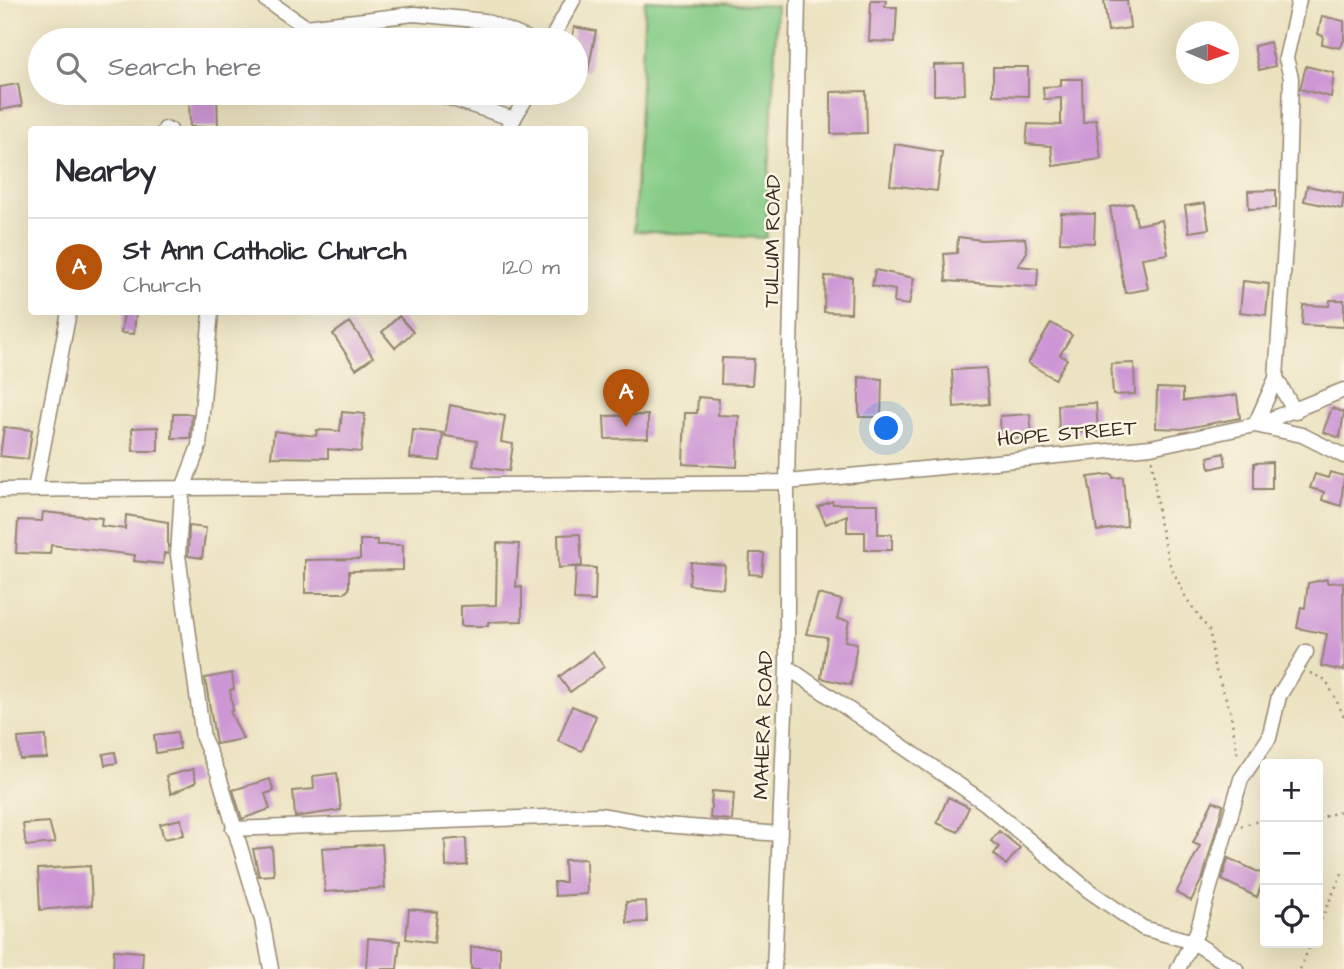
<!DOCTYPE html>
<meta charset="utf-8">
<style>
:root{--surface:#fff;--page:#f2f2f3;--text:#2b2b33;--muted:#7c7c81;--line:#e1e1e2;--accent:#b45309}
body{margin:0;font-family:"Architects Daughter",sans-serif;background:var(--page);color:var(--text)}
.controls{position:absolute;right:21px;bottom:21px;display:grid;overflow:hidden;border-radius:7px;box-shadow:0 7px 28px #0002}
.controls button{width:63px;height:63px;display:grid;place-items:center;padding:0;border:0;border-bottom:2px solid var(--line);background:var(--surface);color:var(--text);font:35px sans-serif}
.compass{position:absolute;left:1176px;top:21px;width:63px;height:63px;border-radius:50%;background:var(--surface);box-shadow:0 7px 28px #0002;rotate:92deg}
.you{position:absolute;left:887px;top:429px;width:24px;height:24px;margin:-18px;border:5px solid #fff;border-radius:50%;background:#1a73e8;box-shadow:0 0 0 10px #1a73e833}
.badge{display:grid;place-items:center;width:46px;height:46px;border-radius:50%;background:var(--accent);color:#fff;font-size:23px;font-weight:700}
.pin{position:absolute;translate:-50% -58px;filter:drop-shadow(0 2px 4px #0008)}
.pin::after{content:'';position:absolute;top:37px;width:24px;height:21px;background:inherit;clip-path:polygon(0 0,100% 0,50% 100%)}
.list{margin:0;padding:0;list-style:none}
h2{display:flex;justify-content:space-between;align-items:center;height:91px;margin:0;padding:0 28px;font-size:30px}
h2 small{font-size:23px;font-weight:400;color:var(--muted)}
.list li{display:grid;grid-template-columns:46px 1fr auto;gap:21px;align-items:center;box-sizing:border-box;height:98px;padding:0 28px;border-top:2px solid var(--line)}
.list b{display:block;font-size:26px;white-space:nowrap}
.list p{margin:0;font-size:23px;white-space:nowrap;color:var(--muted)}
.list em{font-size:23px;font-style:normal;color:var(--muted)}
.icon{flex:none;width:38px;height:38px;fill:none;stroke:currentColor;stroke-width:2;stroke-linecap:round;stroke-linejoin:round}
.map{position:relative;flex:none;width:1344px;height:969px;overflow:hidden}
.search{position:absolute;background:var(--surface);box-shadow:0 7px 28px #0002;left:28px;top:28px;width:560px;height:77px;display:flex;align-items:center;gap:18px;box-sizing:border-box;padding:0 24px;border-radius:38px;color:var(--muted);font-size:26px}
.panel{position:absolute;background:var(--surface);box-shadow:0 7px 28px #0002;left:28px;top:126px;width:560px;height:189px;border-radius:7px}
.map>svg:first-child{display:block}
.green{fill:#86cc87;stroke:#607b52;stroke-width:2}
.building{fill:#cd97d5}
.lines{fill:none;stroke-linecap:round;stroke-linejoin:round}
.street-casing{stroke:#93866f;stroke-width:17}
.path{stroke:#93866f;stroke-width:2.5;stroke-dasharray:2 5;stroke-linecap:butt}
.street{stroke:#fff;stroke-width:14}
.labels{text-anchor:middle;stroke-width:5;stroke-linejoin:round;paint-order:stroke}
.street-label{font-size:21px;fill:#3b2a1e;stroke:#fcf5e5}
</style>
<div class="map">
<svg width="1344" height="969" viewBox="0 0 1344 969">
<rect width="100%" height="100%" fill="#fcf5e5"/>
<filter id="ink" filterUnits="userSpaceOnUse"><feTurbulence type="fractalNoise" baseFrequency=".0143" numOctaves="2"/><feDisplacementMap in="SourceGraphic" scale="14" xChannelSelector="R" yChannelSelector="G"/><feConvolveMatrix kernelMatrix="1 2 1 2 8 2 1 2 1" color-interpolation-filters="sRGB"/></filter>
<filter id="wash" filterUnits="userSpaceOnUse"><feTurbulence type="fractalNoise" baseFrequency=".00686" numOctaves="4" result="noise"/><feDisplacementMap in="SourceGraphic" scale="28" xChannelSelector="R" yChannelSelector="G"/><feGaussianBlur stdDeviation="1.57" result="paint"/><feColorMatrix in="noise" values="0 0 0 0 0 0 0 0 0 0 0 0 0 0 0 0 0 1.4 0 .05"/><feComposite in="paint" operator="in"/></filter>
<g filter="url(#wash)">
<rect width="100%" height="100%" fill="#ebe2c0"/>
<!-- green -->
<path class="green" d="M 645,0 L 777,6 L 766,238 L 634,231 Z"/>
<g id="blocks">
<!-- building -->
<path class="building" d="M 871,0 L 886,0 L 885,7 L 897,7 L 895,42 L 869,41 Z
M 1104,0 L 1127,0 L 1130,28 L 1108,31 Z
M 1322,16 L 1344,21 L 1344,40 L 1340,48 L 1322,44 L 1323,36 L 1318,34 Z
M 574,27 L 596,31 L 588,71 L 576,69 L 576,40 L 572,40 Z
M 1270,42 L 1275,66 L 1259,70 L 1254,46 Z
M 964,64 L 965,94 L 934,95 L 934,65 Z
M 1306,66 L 1334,73 L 1331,97 L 1300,89 Z
M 993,67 L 1028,67 L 1028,96 L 993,95 Z
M 1061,79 L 1082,79 L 1083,123 L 1096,119 L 1101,159 L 1053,166 L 1051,146 L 1026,144 L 1028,124 L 1061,125 L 1061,98 L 1044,99 L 1043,87 L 1061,86 Z
M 18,84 L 22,106 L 0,110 L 0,87 Z
M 866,91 L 867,133 L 831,134 L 831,92 Z
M 217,94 L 218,127 L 190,127 L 189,95 Z
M 895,144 L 942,152 L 937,191 L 890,185 Z
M 1307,186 L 1344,193 L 1342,209 L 1304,201 Z
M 1276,190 L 1276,208 L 1249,209 L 1248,191 Z
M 1133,203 L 1137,225 L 1162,220 L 1168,254 L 1142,258 L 1148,289 L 1125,293 L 1110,207 Z
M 1205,203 L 1209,229 L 1189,232 L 1185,206 Z
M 1061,213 L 1095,214 L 1094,243 L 1060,242 Z
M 958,237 L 982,240 L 1025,238 L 1027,252 L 1018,266 L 1038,268 L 1037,287 L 946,281 L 944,254 L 957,253 Z
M 875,270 L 914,278 L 909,305 L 894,303 L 895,290 L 872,286 Z
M 825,276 L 852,277 L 851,313 L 824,312 Z
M 1243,281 L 1269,284 L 1266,315 L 1240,312 Z
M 1330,300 L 1344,300 L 1344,327 L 1302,325 L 1303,305 L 1329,306 Z
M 124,312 L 136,312 L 134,334 L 121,333 Z
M 399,316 L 413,332 L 395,348 L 382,332 Z
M 350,322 L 373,357 L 356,369 L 333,334 Z
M 1051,323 L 1072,335 L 1060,355 L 1067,359 L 1055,379 L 1028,363 Z
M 722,358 L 754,359 L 752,385 L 721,384 Z
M 1134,363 L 1135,394 L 1113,395 L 1111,364 Z
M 986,368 L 989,404 L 954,407 L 952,370 Z
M 859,377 L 882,379 L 881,417 L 859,417 Z
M 1157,388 L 1183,389 L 1183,401 L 1237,395 L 1240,418 L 1182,429 L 1156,428 Z
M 698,397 L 719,399 L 718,415 L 739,416 L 737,467 L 683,464 L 685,413 L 697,413 Z
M 1096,403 L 1098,431 L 1059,433 L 1058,405 Z
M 450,405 L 505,416 L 501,442 L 513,444 L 509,471 L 473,466 L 477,441 L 445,436 Z
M 1332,408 L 1344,412 L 1340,438 L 1323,432 Z
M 342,412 L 365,414 L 361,452 L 328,449 L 328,458 L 271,457 L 274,431 L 316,436 L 317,430 L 340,431 Z
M 173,414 L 192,414 L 190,438 L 172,438 Z
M 1030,414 L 1032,437 L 1001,440 L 1000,416 Z
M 648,415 L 648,438 L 605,439 L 604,416 Z
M 4,427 L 32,430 L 28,459 L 0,456 Z
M 158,427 L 158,451 L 133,451 L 132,428 Z
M 413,430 L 443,433 L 440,461 L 410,458 Z
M 1224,453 L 1226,465 L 1210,469 L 1208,457 Z
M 1272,462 L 1272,489 L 1254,489 L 1254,463 Z
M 1330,472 L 1344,476 L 1341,506 L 1322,500 L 1324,492 L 1310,488 L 1315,474 L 1328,478 Z
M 1112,474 L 1113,478 L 1123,477 L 1127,526 L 1097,531 L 1088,477 Z
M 832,501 L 833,504 L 878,504 L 878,534 L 892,534 L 892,550 L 865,550 L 865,532 L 847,532 L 847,515 L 826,524 L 818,507 Z
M 43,512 L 102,518 L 101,526 L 125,529 L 126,515 L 168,522 L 168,554 L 164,553 L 163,564 L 134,561 L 135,555 L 51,545 L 50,554 L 16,553 L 18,520 L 42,521 Z
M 189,526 L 206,528 L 202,558 L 188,556 Z
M 580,534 L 582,566 L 559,568 L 558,535 Z
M 360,540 L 377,540 L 377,545 L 403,545 L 403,570 L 349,571 L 349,589 L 345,593 L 305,593 L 305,560 L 360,559 Z
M 497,543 L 519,544 L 516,587 L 522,587 L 522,621 L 488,622 L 488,626 L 461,626 L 461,606 L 496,605 Z
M 750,553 L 764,553 L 762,575 L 749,574 Z
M 691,562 L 725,565 L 723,588 L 689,585 Z
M 576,567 L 596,568 L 595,601 L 574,600 Z
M 1327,579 L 1327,583 L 1343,582 L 1344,671 L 1321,666 L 1327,634 L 1297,628 L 1301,607 L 1305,608 L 1308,583 Z
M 818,594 L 842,600 L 837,619 L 849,621 L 845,641 L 857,643 L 851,685 L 821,678 L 827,637 L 806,634 Z
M 593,651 L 604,667 L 570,692 L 559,677 Z
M 232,673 L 234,689 L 230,690 L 233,710 L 230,711 L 243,739 L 216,744 L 205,678 Z
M 572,706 L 596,716 L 582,751 L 558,741 Z
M 177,732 L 180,749 L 156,753 L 154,735 Z
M 46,736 L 47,758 L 20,759 L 18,738 Z
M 115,752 L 117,763 L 105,765 L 103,754 Z
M 193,769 L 196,782 L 171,794 L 166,776 Z
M 337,773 L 341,810 L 295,817 L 293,791 L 314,789 L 313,776 Z
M 270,779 L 274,791 L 265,794 L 270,809 L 242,819 L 233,790 Z
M 712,791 L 734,793 L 732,820 L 710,818 Z
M 948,797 L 969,807 L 958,832 L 937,823 Z
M 1213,801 L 1223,805 L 1203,877 L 1191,901 L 1176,893 L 1200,846 L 1193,843 Z
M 181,819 L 184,835 L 164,839 L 160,824 Z
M 49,822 L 55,843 L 26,846 L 23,824 Z
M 999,831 L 1020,848 L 1006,865 L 994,854 L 999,847 L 991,841 Z
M 466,838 L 467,865 L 446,867 L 445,840 Z
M 382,844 L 385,888 L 325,892 L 322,848 Z
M 272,847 L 274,875 L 259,876 L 253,849 Z
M 1228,858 L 1265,875 L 1257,897 L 1222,880 Z
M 586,859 L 587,894 L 555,896 L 554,882 L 565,882 L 564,860 Z
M 90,866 L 92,905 L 40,910 L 38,869 Z
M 646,901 L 647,922 L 627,923 L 626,902 Z
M 409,909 L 437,912 L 434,943 L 406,939 Z
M 368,938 L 400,941 L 397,969 L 366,969 Z
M 471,947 L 500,947 L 500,969 L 471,969 Z
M 114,950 L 143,952 L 142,969 L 113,969 Z"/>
</g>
</g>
<g filter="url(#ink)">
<use href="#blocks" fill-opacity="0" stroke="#93866f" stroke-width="2"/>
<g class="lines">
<!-- street casing -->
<g class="street-casing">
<path id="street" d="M 266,0 L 306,27 L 414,14 L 485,21 L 531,40
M 306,27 L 326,40
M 551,40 L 573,0
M 434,93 L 514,119
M 165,129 L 170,130
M 507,130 L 529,93
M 211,312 L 199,446 L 182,491 L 178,555 L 203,738 L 218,773 L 262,920 L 271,969
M 1276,378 L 1295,412
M 1255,425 L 1276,378 L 1287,217 L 1291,78 L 1286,58 L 1299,0
M 1256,425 L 1344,390
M 35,489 L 69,312
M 0,490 L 787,482 L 1151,447 L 1255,425 L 1302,435 L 1344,456
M 787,667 L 985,803 L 1088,890 L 1143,928 L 1193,942 L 1236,969
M 233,829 L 600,815 L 652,824 L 780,834
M 774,969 L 787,667 L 787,482 L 798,0
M 1178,969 L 1197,932 L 1241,779 L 1269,738 L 1279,696 L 1306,652"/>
</g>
<!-- path -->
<path class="path" d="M 1152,460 L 1159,521 L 1169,562 L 1186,598 L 1210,632 L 1214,665 L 1230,710 L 1238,758
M 1310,673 L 1326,680 L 1344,716
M 1318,819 L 1344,810
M 1241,826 L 1265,819
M 1318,926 L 1344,869
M 1300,969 L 1311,943"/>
<!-- street -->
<use href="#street" class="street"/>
</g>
</g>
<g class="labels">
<!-- street labels -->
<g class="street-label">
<text transform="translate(772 241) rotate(-89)" y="7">TULUM ROAD</text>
<text transform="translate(1067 433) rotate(-5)" y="7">HOPE STREET</text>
<text transform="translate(763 725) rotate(-88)" y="7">MAHERA ROAD</text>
</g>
</g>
</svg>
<div class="controls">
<button>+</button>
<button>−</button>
<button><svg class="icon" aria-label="locate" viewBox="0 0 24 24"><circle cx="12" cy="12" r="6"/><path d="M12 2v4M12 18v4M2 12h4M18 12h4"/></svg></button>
</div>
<svg class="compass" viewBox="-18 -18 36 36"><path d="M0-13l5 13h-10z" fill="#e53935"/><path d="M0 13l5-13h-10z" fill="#7c7c81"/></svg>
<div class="you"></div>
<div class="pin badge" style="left:626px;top:427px">A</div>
<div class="search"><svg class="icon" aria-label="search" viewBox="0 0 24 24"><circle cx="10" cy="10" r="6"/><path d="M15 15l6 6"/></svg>Search here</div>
<section class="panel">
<h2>Nearby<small></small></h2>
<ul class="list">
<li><span class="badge">A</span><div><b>St Ann Catholic Church</b><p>Church</p></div><em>120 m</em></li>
</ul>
</section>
</div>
